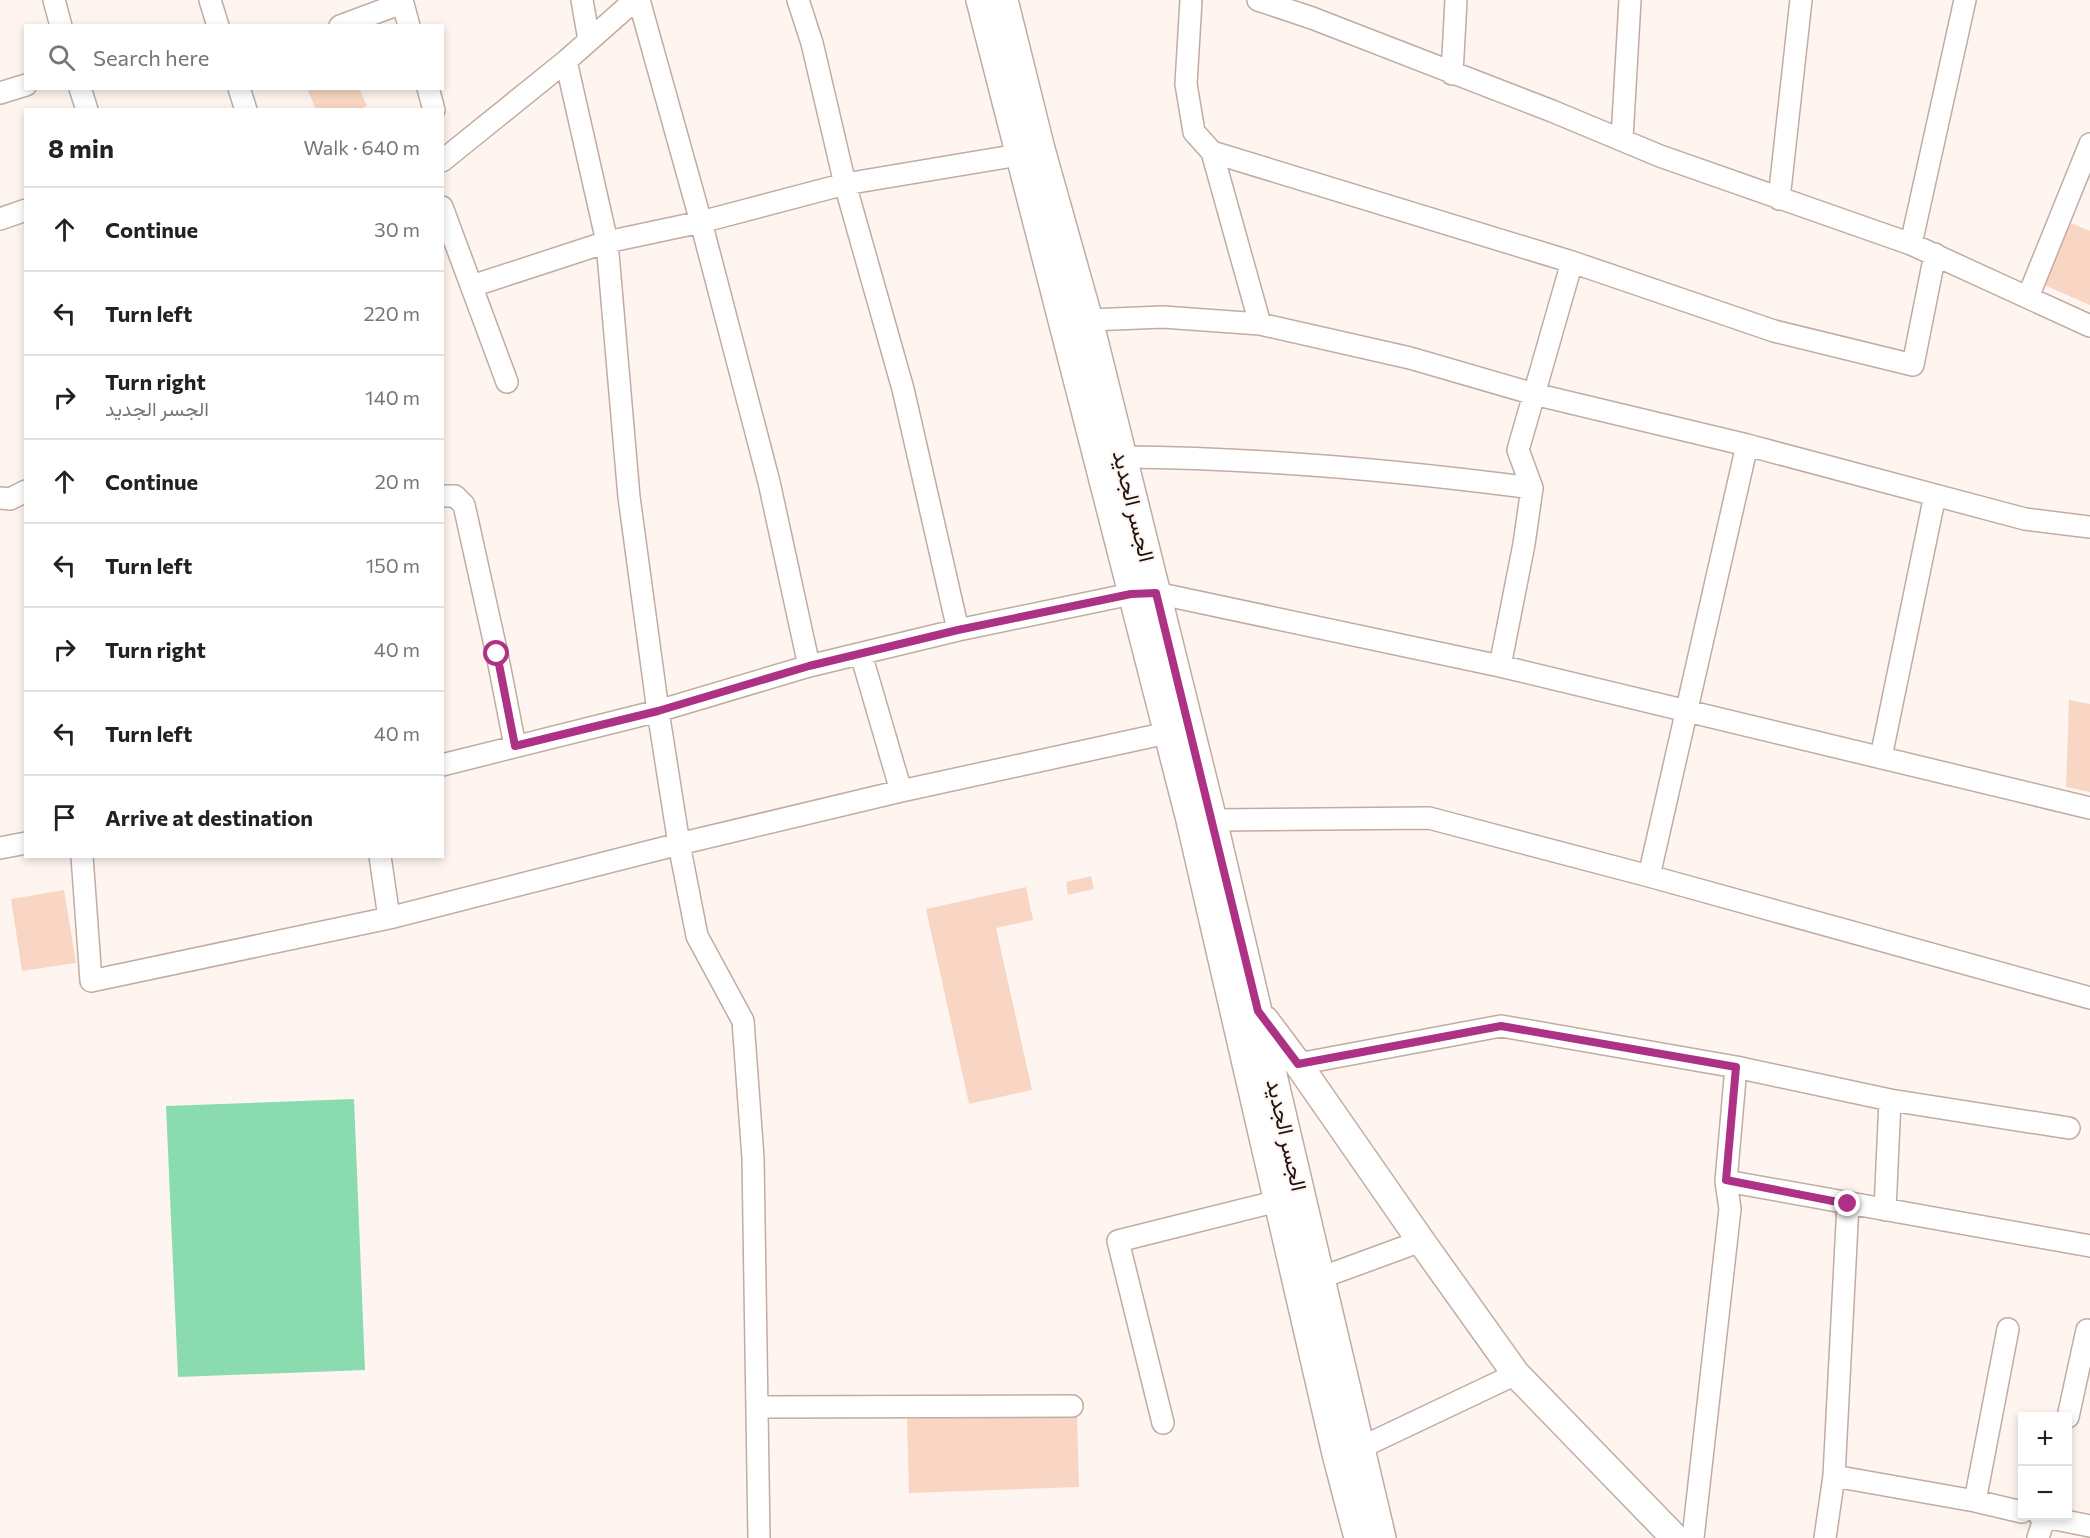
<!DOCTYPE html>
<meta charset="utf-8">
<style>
:root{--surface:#fff;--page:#f6f6f6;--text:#222;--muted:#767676;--line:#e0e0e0}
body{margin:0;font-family:Commissioner,Vazirmatn,sans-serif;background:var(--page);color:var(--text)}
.controls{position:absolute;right:18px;bottom:18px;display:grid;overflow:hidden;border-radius:0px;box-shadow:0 3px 9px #0003}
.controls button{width:54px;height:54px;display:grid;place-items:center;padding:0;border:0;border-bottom:2px solid var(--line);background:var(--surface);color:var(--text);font:30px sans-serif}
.stop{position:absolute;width:18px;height:18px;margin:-14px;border:4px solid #ad3285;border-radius:50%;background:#fff}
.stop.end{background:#ad3285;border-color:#fff;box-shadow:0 2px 6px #0008}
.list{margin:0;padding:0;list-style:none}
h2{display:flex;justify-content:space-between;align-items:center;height:78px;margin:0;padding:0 24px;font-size:26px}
h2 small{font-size:20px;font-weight:400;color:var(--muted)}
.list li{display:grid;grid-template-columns:39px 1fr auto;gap:18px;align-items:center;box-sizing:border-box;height:84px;padding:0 24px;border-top:2px solid var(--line)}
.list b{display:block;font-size:22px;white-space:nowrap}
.list p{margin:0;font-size:20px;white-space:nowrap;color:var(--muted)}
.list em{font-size:20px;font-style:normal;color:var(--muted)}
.icon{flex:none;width:33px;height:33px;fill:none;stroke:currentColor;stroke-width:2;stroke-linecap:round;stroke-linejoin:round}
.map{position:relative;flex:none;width:2090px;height:1538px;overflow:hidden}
.search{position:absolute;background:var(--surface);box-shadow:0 3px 9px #0003;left:24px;top:24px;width:420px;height:66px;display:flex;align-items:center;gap:15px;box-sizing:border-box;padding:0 21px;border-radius:0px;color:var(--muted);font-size:22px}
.panel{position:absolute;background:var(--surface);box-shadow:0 3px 9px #0003;left:24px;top:108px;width:420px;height:750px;border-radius:0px}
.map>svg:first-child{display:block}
.green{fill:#8adcb0}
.building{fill:#f8d6c3}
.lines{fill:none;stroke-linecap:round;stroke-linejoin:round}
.minor-casing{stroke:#c1aca0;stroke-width:24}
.major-casing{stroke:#c1aca0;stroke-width:30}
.minor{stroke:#fff;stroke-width:21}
.major{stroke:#fff;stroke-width:27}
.route{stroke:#ad3285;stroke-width:8}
.labels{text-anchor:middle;stroke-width:4.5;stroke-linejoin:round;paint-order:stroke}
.street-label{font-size:22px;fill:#1d1511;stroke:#fef5f0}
</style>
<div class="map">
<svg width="2090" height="1538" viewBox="0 0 2090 1538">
<rect width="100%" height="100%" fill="#fef5f0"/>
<!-- green -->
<path class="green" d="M 354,1099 L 365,1370 L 178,1377 L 166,1106 Z"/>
<!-- building -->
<path class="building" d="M 307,88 L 359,88 L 367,106 L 358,110 L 316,110 Z
M 2071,223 L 2090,231 L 2090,305 L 2044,285 Z
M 2069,700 L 2090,704 L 2090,792 L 2066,787 Z
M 1091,876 L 1094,889 L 1068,895 L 1066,882 Z
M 1026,887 L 1033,920 L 996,928 L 1032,1090 L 969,1104 L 926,909 Z
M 64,890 L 76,963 L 22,971 L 11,899 Z
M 1077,1413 L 1079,1487 L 909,1493 L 907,1419 Z"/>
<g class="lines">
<!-- minor casing -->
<g class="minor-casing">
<path id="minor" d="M 54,0 L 61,26
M 210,0 L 218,26
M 402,0 L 409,26
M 582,0 L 589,40
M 639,0 L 701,222 L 769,482 L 809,666
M 798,0 L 812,43 L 845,184 L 903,389 L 958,630
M 1191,0 L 1186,84 L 1194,132 L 1212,152 L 1572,262 L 1774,331 L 1913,365 L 1935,254
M 1258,0 L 1312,18 L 1552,111 L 1660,156 L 1911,244 L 2090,326
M 340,26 L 402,3
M 566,61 L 607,242 L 629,497 L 658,711 L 679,844 L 697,936 L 743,1021 L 753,1158 L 759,1538
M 1452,74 L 1456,0
M 80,88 L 87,110
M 239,88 L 246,110
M 428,88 L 434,110
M 0,93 L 26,85
M 1622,139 L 1630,0
M 1212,152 L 1260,324
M 442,161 L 566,61 L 635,0
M 1779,199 L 1801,0
M 442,207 L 507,382
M 0,219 L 26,210
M 1911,244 L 1965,0
M 472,286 L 607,242 L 701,222 L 845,184 L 1018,155
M 2028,297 L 2090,144
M 1089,320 L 1163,317 L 1260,324 L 1410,358 L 1534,394 L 1747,445 L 2025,519 L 2090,527
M 1122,457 C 1259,458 1396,470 1532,488 L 1524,544 L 1500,666
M 1532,488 L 1518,450 L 1572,262
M 442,496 L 455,496 L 464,505 L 497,654 L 515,746
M 0,498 L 10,499 L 26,491
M 861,654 L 901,791
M 1881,757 L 1935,495
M 442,765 L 658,711 L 809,666 L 958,630 L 1131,594 L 1156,593 L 1500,666 L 2090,808
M 1213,820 L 1429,818 L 1649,876 L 2090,998
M 0,848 L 26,843
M 82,856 L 91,981 L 389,918 L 679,844 L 901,791 L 1167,733
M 380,856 L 389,918
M 1649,876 L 1747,445
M 1298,1064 L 1501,1026 L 1736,1067 L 1890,1100 L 2069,1128
M 1726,1181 L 2090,1246
M 1885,1210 L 1890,1100
M 1320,1278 L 1421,1241
M 758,1407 L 1072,1406
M 2068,1417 L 2087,1330
M 1163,1423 L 1118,1241 L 1278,1201
M 1360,1448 L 1516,1374
M 1834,1476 L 1975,1501 L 2022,1512
M 1975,1501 L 2008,1329
M 2040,1516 L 2090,1526
M 1693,1538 L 1730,1209 L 1726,1181 L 1736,1067
M 1825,1538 L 1834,1476 L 1848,1204
M 2038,1538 L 2045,1516"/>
</g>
<!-- major casing -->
<g class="major-casing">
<path id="major" d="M 980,0 L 1189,816 L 1336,1454 L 1358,1538
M 1004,0 L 1041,149 L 1089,320 L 1213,820 L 1382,1538
M 1265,1020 L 1298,1064 L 1421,1241 L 1516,1374 L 1675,1538"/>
</g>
<!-- minor -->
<use href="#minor" class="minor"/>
<!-- major -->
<use href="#major" class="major"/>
</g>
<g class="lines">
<!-- route -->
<path class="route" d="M 497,654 L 515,746 L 658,711 L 809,666 L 958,630 L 1131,594 L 1156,593 L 1258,1011 L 1298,1064 L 1501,1026 L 1736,1067 L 1726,1180 L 1848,1204"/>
</g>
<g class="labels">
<!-- street labels -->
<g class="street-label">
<text transform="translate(1134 506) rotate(76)" y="8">الجسر الجديد</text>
<text transform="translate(1287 1135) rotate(77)" y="8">الجسر الجديد</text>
</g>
</g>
</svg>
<div class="controls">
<button>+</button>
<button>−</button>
</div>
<div class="stop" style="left:497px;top:654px"></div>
<div class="stop end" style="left:1848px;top:1204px"></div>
<div class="search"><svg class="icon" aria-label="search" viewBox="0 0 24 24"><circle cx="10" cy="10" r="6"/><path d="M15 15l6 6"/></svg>Search here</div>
<section class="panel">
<h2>8 min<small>Walk · 640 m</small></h2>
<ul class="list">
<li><svg class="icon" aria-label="ahead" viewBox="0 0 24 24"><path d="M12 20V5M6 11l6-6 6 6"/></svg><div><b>Continue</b></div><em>30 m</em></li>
<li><svg class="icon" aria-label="left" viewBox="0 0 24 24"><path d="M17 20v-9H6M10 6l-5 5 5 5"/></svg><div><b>Turn left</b></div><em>220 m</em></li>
<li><svg class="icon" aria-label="right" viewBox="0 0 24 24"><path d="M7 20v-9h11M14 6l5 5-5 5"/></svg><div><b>Turn right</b><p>الجسر الجديد</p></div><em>140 m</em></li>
<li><svg class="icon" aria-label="ahead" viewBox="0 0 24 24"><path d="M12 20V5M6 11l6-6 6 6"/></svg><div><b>Continue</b></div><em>20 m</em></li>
<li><svg class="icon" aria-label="left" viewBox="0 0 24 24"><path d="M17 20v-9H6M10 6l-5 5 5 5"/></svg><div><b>Turn left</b></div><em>150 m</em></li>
<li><svg class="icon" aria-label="right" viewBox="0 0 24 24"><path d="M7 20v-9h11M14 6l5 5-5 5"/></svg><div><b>Turn right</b></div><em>40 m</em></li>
<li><svg class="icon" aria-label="left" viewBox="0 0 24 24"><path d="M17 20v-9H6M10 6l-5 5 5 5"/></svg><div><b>Turn left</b></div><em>40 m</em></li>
<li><svg class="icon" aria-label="arrive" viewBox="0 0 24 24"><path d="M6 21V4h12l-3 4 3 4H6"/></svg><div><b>Arrive at destination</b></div></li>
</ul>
</section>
</div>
